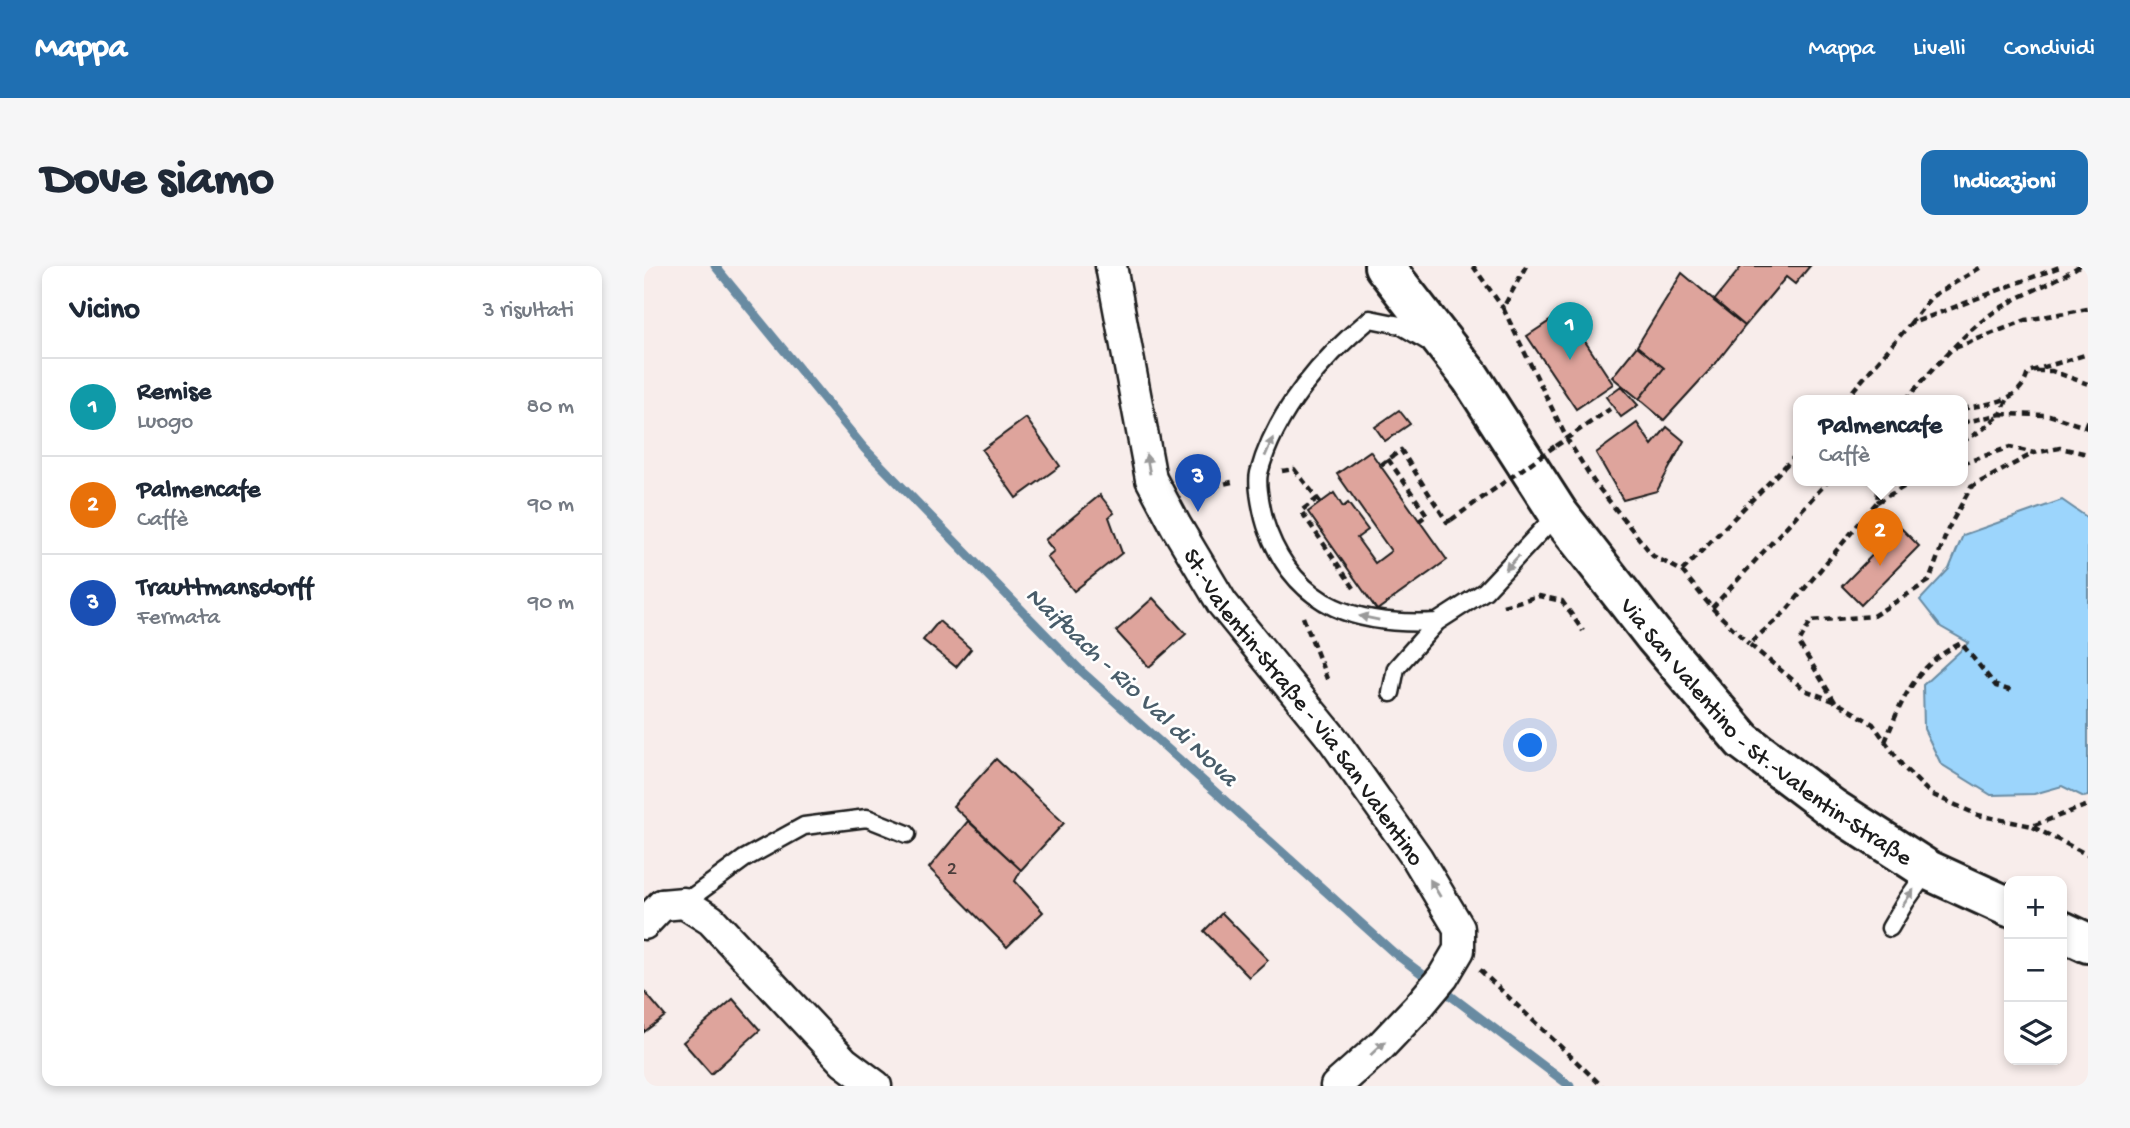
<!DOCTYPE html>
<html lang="it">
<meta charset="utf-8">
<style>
:root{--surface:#fff;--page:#f6f6f7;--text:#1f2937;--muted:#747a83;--line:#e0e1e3;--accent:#1f6fb2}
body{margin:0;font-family:"Gochi Hand",sans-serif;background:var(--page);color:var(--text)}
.controls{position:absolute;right:21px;bottom:21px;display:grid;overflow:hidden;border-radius:14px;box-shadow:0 4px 10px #0003}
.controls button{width:63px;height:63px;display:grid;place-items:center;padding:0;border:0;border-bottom:2px solid var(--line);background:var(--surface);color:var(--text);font:35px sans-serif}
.you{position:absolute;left:887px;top:480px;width:24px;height:24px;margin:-18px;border:5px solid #fff;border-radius:50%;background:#1a73e8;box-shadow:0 0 0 10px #1a73e833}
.badge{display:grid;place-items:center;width:46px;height:46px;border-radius:50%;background:var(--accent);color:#fff;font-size:23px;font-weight:700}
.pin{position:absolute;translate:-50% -58px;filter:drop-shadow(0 2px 4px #0008)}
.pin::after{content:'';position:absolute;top:37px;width:24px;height:21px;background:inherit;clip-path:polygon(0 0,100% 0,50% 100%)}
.popup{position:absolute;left:1149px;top:129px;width:175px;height:91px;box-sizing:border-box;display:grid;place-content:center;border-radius:14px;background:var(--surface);filter:drop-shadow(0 2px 5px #0005);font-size:23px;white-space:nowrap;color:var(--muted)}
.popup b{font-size:26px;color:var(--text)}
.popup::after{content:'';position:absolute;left:50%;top:100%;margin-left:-14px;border:14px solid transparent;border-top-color:var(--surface)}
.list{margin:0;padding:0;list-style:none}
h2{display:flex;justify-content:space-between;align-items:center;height:91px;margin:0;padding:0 28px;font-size:30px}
h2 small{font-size:23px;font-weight:400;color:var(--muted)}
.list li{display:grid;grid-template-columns:46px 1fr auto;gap:21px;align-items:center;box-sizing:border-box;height:98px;padding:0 28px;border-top:2px solid var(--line)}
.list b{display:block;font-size:26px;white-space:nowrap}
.list p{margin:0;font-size:23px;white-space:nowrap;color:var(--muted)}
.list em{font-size:23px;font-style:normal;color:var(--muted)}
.icon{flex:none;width:38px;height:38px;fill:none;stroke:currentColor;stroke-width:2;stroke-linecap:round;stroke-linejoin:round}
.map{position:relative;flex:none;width:1444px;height:820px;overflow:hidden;border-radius:14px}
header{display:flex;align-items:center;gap:42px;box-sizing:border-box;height:98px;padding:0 35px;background:var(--accent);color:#fff}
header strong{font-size:33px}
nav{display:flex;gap:38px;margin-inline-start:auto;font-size:24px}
.intro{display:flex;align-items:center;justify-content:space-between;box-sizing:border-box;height:168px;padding:0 42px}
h1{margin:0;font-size:49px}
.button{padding:18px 32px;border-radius:14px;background:var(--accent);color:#fff;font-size:24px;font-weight:700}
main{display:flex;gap:42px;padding:0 42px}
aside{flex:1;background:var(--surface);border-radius:14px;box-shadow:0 4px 10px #0003}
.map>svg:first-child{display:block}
.water{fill:#9cd5fc;stroke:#698ba2;stroke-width:2}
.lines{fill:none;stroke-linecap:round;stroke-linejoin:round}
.stream{stroke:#698ba2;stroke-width:9}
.building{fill:#dea49c;stroke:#1c1c1c;stroke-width:2}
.lane-casing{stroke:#1c1c1c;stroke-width:21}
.street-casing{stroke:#1c1c1c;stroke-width:35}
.secondary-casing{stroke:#1c1c1c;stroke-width:44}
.path{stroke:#1c1c1c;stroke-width:4.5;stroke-dasharray:7 5;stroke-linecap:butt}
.lane{stroke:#fff;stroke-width:16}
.street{stroke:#fff;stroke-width:30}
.secondary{stroke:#fff;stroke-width:38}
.path-bridge{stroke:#1c1c1c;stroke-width:4.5;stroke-dasharray:7 5;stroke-linecap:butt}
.oneway{fill:#999}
.labels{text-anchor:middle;stroke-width:5;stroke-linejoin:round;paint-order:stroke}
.number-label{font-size:21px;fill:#4c3e3c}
.street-label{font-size:24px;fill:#1c1c1c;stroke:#fff}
.water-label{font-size:26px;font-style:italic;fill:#495d6a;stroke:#fff}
</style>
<header>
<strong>Mappa</strong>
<nav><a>Mappa</a><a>Livelli</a><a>Condividi</a></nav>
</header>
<div class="intro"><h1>Dove siamo</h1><a class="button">Indicazioni</a></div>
<main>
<aside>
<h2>Vicino<small>3 risultati</small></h2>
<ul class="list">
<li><span class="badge" style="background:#0f9aa8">1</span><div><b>Remise</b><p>Luogo</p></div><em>80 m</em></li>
<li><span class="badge" style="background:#e8710a">2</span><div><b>Palmencafe</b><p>Caffè</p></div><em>90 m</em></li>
<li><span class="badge" style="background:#1a4fb4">3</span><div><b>Trauttmansdorff</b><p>Fermata</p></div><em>90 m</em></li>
</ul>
</aside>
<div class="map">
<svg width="1444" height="820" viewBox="0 0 1444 820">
<rect width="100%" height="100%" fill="#f8edeb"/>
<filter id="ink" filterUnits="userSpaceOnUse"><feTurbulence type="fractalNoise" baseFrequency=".0143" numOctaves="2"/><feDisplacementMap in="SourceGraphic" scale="14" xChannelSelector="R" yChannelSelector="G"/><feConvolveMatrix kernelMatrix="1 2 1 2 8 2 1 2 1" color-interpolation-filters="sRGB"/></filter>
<g filter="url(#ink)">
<!-- water -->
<path class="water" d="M 1418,234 L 1444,252 L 1444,530 L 1440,531 L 1418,520 L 1390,528 L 1347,529 L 1297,498 L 1280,463 L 1279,419 L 1325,377 L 1297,361 L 1276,334 L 1305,303 L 1319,269 Z"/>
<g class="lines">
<!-- stream -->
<path class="stream" d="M 71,0 L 220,182 L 436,404 L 749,686 L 926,820"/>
</g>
<!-- building -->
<path class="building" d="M 1098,0 L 1166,0 L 1151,18 L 1142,11 L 1101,60 L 1070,35 Z
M 1038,7 L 1101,60 L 1072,97 L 1020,154 L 995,133 L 1020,102 L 993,80 Z
M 921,45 L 969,118 L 932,143 L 883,70 Z
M 993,80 L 1020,102 L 995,133 L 968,111 Z
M 977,120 L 994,139 L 977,151 L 962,131 Z
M 755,144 L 766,158 L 741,175 L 731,161 Z
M 382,152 L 416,200 L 372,232 L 338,184 Z
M 993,157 L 1008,179 L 1023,161 L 1040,175 L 1013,225 L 979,234 L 952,187 Z
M 726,185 L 803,294 L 733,344 L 664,246 L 690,227 L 699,241 L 704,237 L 724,264 L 713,272 L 731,297 L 747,285 L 693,208 Z
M 456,229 L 470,247 L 465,251 L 478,287 L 430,325 L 403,291 L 410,285 L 401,274 Z
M 1256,261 L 1275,280 L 1217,339 L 1198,320 Z
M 509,332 L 542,368 L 505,401 L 472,365 Z
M 295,355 L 327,383 L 312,401 L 279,374 Z
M 352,493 L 420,557 L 377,604 L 309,540 Z
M 324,555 L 377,604 L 371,615 L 399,646 L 363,681 L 285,602 Z
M 578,647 L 624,694 L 605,711 L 560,665 Z
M 0,725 L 21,750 L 0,766 Z
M 89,733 L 116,764 L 67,808 L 39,776 Z"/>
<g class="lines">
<!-- lane casing -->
<g class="lane-casing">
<path id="lane" d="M 783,75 L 756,59 L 726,53 C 679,91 631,146 615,207 C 612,220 619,252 624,265 C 654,343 715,360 793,356
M 747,427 L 752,402 L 793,356 L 841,325 L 914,247
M 40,637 L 100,593 L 160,560 L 223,552 L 263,568
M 1246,662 L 1262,635 L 1284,604"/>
</g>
<!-- street casing -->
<g class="street-casing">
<g id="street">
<path id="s1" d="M 467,0 L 507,213 L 532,260 L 578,337 L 688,472 L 773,592 L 815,662 L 815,684 L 799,711 L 774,741 L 737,780 L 692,820"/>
<path d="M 18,639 L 40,637 L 67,654 L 200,796 L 232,820"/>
<path d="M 0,658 L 18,639"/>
</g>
</g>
<!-- secondary casing -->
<g class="secondary-casing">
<g id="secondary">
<path id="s2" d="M 740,0 L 827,112 L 914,247 L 1010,370 L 1099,475 L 1188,542 L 1284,604 L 1365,641"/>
<path d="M 1418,665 L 1444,677"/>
</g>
</g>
<!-- path -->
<path class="path" d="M 829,0 L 859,42
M 882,0 L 859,42 L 923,173 L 950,216 L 1009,290 L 1038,305 L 1154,187
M 1266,58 L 1287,31 L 1339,0
M 1311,82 L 1382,54 L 1444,43
M 1392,105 L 1408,105 L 1444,118
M 1201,134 L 1266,58 L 1418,0
M 1261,134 C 1289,104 1316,70 1350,46 C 1377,28 1408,18 1435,0 L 1431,0
M 1318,143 C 1345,137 1377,137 1384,106 L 1444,88
M 1318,157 L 1357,148 L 1363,134
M 1441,161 L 1444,153
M 1318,176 L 1338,164 L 1357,148 L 1405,149 L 1444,162
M 912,180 L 966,143
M 744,193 L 783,249 L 775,255
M 1318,198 L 1366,181 L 1390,187 L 1416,182 L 1444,188
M 737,199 L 757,184 L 803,256 L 807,254
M 638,205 L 650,203 L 677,237
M 1239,214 L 1234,225 L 1233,236 L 1141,346 L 1105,378 L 1161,424 L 1192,436 L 1229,458 L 1260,502 L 1287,528 L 1334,549 L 1388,560 L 1444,539
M 546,226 L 592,215
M 674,232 L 657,245 L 710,322
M 1233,236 L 1272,214
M 1038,305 L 1068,342 L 1105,378
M 859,340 L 895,330 L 918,335 L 939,365
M 1068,342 L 1185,214
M 659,351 L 685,418
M 1191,436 L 1155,377 L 1167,355 L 1229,350 L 1285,315 L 1304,263 L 1327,221 L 1390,187
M 1241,476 C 1259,431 1271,400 1317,377 L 1352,420 L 1368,425
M 1389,561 L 1444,589
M 836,704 L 958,820"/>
<!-- lane -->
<use href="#lane" class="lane"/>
<!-- street -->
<use href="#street" class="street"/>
<!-- secondary -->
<use href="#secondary" class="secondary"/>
<!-- path-bridge -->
<path class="path-bridge" d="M 807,254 L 911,180"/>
</g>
<!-- one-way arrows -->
<defs><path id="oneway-solid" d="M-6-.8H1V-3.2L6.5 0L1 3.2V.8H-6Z" transform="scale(1.75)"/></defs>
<g class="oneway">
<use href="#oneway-solid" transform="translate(625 181) rotate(-67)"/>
<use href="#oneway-solid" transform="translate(504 198) rotate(-101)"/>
<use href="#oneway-solid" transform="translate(868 297) rotate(133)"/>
<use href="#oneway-solid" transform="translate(725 352) rotate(-168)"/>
<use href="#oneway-solid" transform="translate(791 622) rotate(-121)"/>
<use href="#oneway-solid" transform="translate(1264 632) rotate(-56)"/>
<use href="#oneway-solid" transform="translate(734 782) rotate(-43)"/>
</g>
</g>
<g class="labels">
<!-- number labels -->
<g class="number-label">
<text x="308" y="608">2</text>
</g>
<!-- street labels -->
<g class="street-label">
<text dy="8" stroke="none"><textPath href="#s1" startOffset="492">St.-Valentin-Straße - Via San Valentino</textPath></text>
<text dy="8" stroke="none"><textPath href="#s2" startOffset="607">Via San Valentino - St.-Valentin-Straße</textPath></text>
</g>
<!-- water labels -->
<g class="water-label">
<text transform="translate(489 419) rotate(43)" y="9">Naifbach - Rio Val di Nova</text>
</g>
</g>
</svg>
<div class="controls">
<button>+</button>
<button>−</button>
<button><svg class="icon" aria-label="layers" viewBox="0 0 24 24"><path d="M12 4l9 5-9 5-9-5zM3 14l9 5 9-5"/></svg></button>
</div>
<div class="you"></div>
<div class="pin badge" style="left:926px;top:94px;background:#0f9aa8">1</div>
<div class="pin badge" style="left:1236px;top:300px;background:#e8710a">2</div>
<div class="popup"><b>Palmencafe</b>Caffè</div>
<div class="pin badge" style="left:554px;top:246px;background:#1a4fb4">3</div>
</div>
</main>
